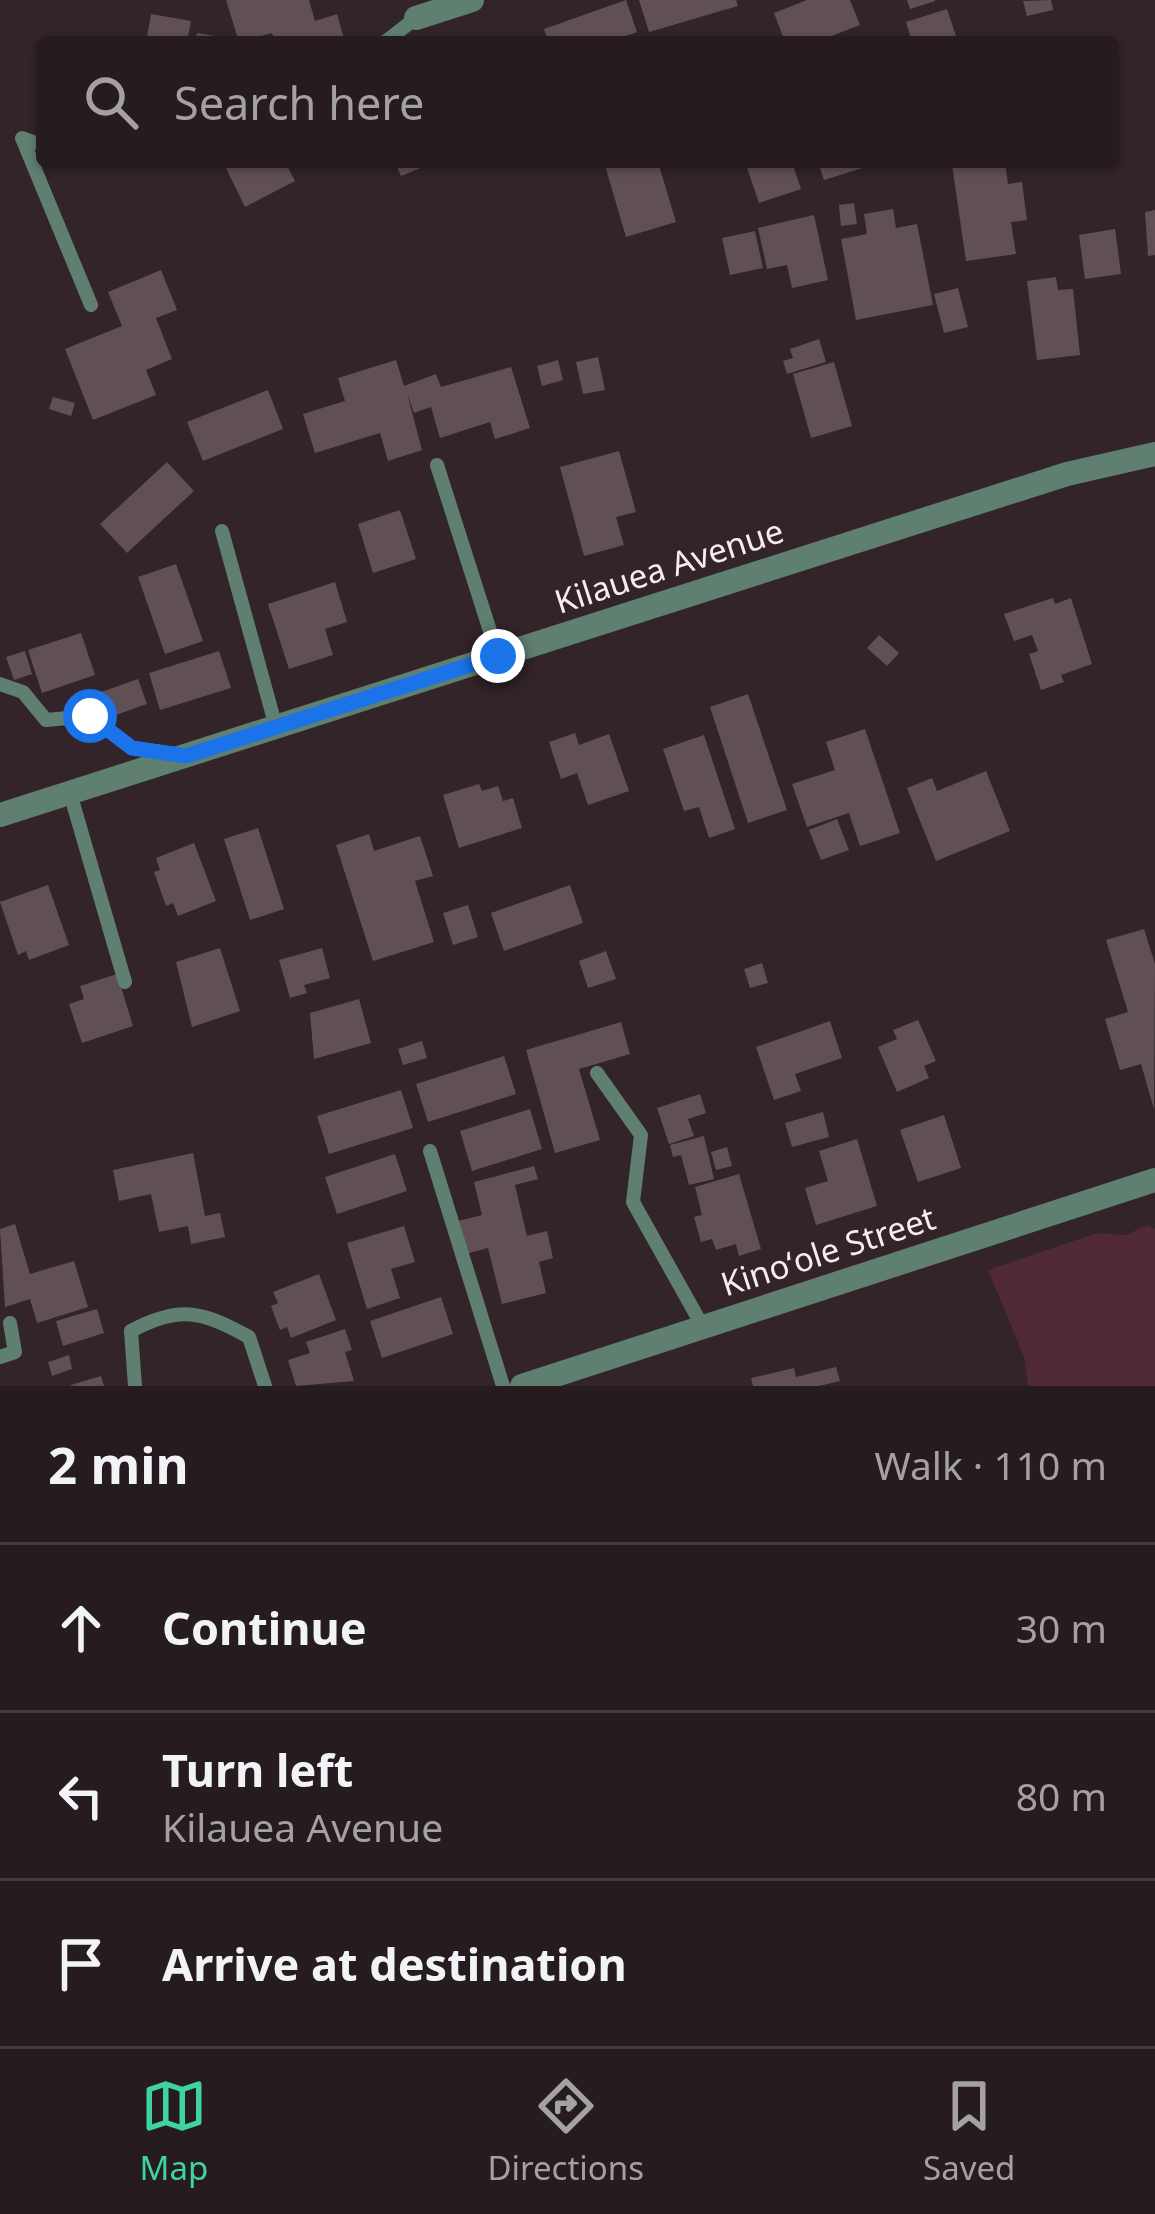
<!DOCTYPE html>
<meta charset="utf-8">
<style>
:root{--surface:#261b1f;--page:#2e2428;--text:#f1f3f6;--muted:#a4a1a4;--line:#42393d;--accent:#3ed4a2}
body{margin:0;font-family:"Noto Sans",sans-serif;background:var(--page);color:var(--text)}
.stop{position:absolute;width:36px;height:36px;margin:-27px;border:9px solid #1a73e8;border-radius:50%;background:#fff}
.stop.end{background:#1a73e8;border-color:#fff;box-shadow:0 3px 12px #0008}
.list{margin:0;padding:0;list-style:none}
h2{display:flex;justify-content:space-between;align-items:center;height:156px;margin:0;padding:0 48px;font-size:51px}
h2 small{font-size:39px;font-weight:400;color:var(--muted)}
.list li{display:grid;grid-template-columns:78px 1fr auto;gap:36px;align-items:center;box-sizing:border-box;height:168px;padding:0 48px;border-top:3px solid var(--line)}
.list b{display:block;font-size:45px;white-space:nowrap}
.list p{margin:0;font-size:39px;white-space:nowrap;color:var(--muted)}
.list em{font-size:39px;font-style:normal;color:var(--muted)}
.icon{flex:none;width:66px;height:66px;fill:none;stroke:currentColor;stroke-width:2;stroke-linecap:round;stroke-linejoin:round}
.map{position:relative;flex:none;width:1155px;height:1386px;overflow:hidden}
.search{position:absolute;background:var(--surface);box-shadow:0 3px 9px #0004;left:36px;right:36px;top:36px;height:132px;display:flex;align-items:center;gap:30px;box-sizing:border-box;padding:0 42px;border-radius:12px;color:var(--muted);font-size:45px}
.sheet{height:660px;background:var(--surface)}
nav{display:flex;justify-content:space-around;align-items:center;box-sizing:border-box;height:168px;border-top:3px solid var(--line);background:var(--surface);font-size:33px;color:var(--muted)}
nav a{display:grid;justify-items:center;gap:6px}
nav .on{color:var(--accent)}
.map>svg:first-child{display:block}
.green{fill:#502837}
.building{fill:#605055}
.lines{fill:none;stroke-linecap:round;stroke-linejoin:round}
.service{stroke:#5f7f71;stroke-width:14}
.minor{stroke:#5f7f71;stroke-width:24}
.tertiary{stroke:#5f7f71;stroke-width:24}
.route{stroke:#1a73e8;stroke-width:15}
.labels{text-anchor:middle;stroke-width:10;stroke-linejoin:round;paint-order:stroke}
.street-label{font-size:33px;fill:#f7edf0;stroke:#322429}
</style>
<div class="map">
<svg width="1155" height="1386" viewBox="0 0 1155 1386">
<rect width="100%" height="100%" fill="#322429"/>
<!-- green -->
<path class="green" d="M 1147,1225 L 1155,1229 L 1155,1386 L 1028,1386 L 1024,1357 L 988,1270 L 1097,1233 L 1126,1235 Z"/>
<!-- building -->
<path class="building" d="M 226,0 L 309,0 L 315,21 L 337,14 L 345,42 L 275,42 L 272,33 L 239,42 Z
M 626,0 L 637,32 L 610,42 L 548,42 L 544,29 Z
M 639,0 L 736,0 L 738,6 L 649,32 Z
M 807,0 L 850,0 L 860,25 L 816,42 L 785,42 L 774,13 Z
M 907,0 L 935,0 L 935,1 L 910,9 Z
M 1051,0 L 1053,10 L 1027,16 L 1023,1 Z
M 947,9 L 958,42 L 912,42 L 906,22 Z
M 151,14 L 191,21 L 187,42 L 146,42 Z
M 197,33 L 227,38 L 226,42 L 195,42 Z
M 223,162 L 285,162 L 295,181 L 245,207 Z
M 395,162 L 435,162 L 401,176 Z
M 604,162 L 658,162 L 676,222 L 626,237 Z
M 745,162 L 792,162 L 801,189 L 759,203 Z
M 818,162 L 879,162 L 879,163 L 824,180 Z
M 1005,162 L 1008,184 L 1022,182 L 1027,220 L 1011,222 L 1016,254 L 966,261 L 952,165 Z
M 854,203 L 857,224 L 841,226 L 839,205 Z
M 893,209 L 896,228 L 917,224 L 933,305 L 856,320 L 841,239 L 867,234 L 864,214 Z
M 1155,210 L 1155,255 L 1148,256 L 1145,212 Z
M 814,215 L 828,280 L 792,288 L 787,265 L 767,269 L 758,228 Z
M 1115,229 L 1121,274 L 1085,279 L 1079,235 Z
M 755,231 L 763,268 L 730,275 L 722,238 Z
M 161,270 L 177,310 L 156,318 L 172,359 L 146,370 L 156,395 L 93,420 L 65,349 L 122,326 L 108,292 Z
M 1056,277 L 1058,290 L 1073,289 L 1080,355 L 1037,360 L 1027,281 Z
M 958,288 L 968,327 L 944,333 L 934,294 Z
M 819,339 L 826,362 L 787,374 L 783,361 L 793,358 L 790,349 Z
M 598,357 L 605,390 L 583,394 L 576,362 Z
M 396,360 L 404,386 L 436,374 L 441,387 L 511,367 L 530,428 L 495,439 L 490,422 L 440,438 L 431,407 L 414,413 L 407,393 L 422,450 L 388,461 L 380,433 L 315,453 L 303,414 L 345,401 L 338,378 Z
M 558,360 L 563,380 L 542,386 L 537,366 Z
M 834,362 L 852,426 L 811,438 L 793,374 Z
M 268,390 L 283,429 L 203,461 L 187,422 Z
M 53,397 L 75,403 L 71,416 L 49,409 Z
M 619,451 L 636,512 L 616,517 L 624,545 L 584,556 L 560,467 Z
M 167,462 L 194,491 L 127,553 L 100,524 Z
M 400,510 L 416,559 L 373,573 L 358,524 Z
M 176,564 L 203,641 L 165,654 L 138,577 Z
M 335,582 L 347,622 L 325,629 L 333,655 L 289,669 L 268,604 Z
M 1053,598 L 1055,604 L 1071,598 L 1092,664 L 1061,675 L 1064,682 L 1041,690 L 1029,654 L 1038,651 L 1032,635 L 1014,641 L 1004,614 Z
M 81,633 L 95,675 L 42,693 L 28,650 Z
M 879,635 L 899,653 L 887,666 L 867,648 Z
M 25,651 L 32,674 L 14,680 L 6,657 Z
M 219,651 L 231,688 L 160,710 L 149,673 Z
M 138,679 L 147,704 L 110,717 L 101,692 Z
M 748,694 L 787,810 L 748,823 L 710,707 Z
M 865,729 L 900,833 L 860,846 L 849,813 L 807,827 L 792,784 L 835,770 L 826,742 Z
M 575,733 L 579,745 L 609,734 L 629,791 L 588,805 L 577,773 L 561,779 L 549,742 Z
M 704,735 L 735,829 L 709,838 L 699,807 L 684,811 L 663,749 Z
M 986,771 L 1010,831 L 936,861 L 907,788 L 932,778 L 937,791 Z
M 479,784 L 482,791 L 498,786 L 503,801 L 513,798 L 522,828 L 459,848 L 443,795 Z
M 837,819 L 849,850 L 821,860 L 809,830 Z
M 258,828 L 284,909 L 250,920 L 224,839 Z
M 369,834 L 374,851 L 420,836 L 433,876 L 415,881 L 434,942 L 373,961 L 336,845 Z
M 194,843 L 216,901 L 178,916 L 173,903 L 166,906 L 154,872 L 160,870 L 156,858 Z
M 48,885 L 69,945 L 29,960 L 26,951 L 18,955 L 0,902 Z
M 570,885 L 583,923 L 504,951 L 491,913 Z
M 468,905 L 478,937 L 453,945 L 443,913 Z
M 1144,929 L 1155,964 L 1154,1109 L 1141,1064 L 1120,1070 L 1105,1019 L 1128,1012 L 1106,940 Z
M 220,948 L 240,1011 L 192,1027 L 176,962 Z
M 322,948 L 330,978 L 304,985 L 307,993 L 290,998 L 279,960 Z
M 606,951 L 616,979 L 588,988 L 579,961 Z
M 762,963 L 768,983 L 750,988 L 744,969 Z
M 117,974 L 133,1026 L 82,1043 L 69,1004 L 84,999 L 80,986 Z
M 359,999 L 371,1043 L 314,1059 L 310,1013 Z
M 918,1020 L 936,1061 L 924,1066 L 929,1078 L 897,1092 L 878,1047 L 897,1039 L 893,1030 Z
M 830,1021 L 842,1058 L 795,1074 L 801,1091 L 774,1100 L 756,1047 Z
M 621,1022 L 630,1054 L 579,1069 L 600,1140 L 555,1153 L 526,1050 Z
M 422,1041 L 427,1058 L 403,1065 L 398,1049 Z
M 504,1056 L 516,1094 L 428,1122 L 416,1084 Z
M 401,1090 L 413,1128 L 329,1154 L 317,1116 Z
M 700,1094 L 706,1113 L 688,1119 L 694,1136 L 669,1144 L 657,1108 Z
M 530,1109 L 542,1149 L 472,1171 L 460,1131 Z
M 823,1112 L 829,1137 L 792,1147 L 785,1123 Z
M 944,1115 L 961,1168 L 918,1182 L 900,1130 Z
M 704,1136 L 714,1179 L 689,1185 L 681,1155 L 673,1157 L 670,1145 Z
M 857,1139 L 877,1206 L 816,1225 L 805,1188 L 828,1181 L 819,1151 Z
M 727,1147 L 732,1166 L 716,1170 L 711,1152 Z
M 193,1153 L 205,1216 L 220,1213 L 225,1237 L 191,1244 L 188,1226 L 159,1232 L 151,1194 L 119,1201 L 113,1170 Z
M 395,1154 L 407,1191 L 337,1214 L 325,1177 Z
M 534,1166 L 538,1179 L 515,1185 L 527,1236 L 547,1231 L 553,1258 L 539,1262 L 546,1293 L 502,1304 L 488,1248 L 462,1255 L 454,1222 L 482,1215 L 474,1182 Z
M 739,1174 L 761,1249 L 739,1256 L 736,1244 L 716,1250 L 712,1239 L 701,1242 L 694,1217 L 702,1215 L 695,1187 Z
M 15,1224 L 30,1274 L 74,1261 L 88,1307 L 37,1323 L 30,1299 L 5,1307 L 0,1229 Z
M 404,1226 L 415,1262 L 391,1269 L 400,1298 L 367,1309 L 347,1243 Z
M 319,1274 L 336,1320 L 291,1338 L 287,1327 L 280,1330 L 271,1306 L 278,1303 L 273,1292 Z
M 441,1297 L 453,1334 L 382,1358 L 370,1321 Z
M 97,1309 L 104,1333 L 63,1346 L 56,1321 Z
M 345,1329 L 352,1350 L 345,1352 L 354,1381 L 296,1386 L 288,1360 L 310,1353 L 306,1342 Z
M 69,1355 L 72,1369 L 52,1376 L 48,1362 Z
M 836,1367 L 840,1381 L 819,1386 L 753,1386 L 751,1378 L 794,1368 L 796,1377 Z
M 101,1376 L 104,1386 L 71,1386 L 71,1385 Z"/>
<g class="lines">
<!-- service -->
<path class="service" d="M 385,42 L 416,18
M 42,145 L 22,138 L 91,305
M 437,465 L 498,656
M 222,531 L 276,727
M 0,684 L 23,692 L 46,720 L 90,716 L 132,748 L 175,754
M 70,793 L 125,982
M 597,1073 L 641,1135 L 633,1202 L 703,1327
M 430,1151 L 503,1386
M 0,1357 L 15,1352 L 10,1323
M 135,1386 L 131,1331 C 179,1305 202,1311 249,1337 L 265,1386"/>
<!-- minor -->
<path class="minor" d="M 416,18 L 472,0"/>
<!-- tertiary -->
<path class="tertiary" d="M 0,815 L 1067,474 L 1155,454
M 522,1386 L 1155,1180"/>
</g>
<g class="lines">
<!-- route -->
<path class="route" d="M 90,716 L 132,748 L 186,756 L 498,656"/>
</g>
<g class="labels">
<!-- street labels -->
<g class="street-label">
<text transform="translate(669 566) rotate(-18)" y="12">Kilauea Avenue</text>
<text transform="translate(828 1251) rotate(-18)" y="12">Kinoʻole Street</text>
</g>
</g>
</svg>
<div class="stop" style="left:90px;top:716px"></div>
<div class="stop end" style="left:498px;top:656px"></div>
<div class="search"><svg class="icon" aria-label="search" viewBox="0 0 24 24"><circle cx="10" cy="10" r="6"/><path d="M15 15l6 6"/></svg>Search here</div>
</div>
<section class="sheet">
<h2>2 min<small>Walk · 110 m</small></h2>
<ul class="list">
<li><svg class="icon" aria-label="ahead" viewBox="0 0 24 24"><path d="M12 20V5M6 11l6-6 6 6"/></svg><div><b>Continue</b></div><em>30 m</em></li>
<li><svg class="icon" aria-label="left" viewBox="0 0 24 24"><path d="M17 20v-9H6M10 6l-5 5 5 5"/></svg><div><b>Turn left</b><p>Kilauea Avenue</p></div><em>80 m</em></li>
<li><svg class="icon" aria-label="arrive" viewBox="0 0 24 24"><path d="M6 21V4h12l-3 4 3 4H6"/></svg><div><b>Arrive at destination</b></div></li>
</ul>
</section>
<nav>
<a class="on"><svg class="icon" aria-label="map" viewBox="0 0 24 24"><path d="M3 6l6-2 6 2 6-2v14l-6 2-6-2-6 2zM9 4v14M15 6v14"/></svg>Map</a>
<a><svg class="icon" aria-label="directions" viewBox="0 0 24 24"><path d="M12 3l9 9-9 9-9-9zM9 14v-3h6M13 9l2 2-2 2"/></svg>Directions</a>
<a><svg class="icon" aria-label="saved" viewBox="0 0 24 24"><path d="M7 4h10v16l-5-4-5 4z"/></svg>Saved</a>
</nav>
